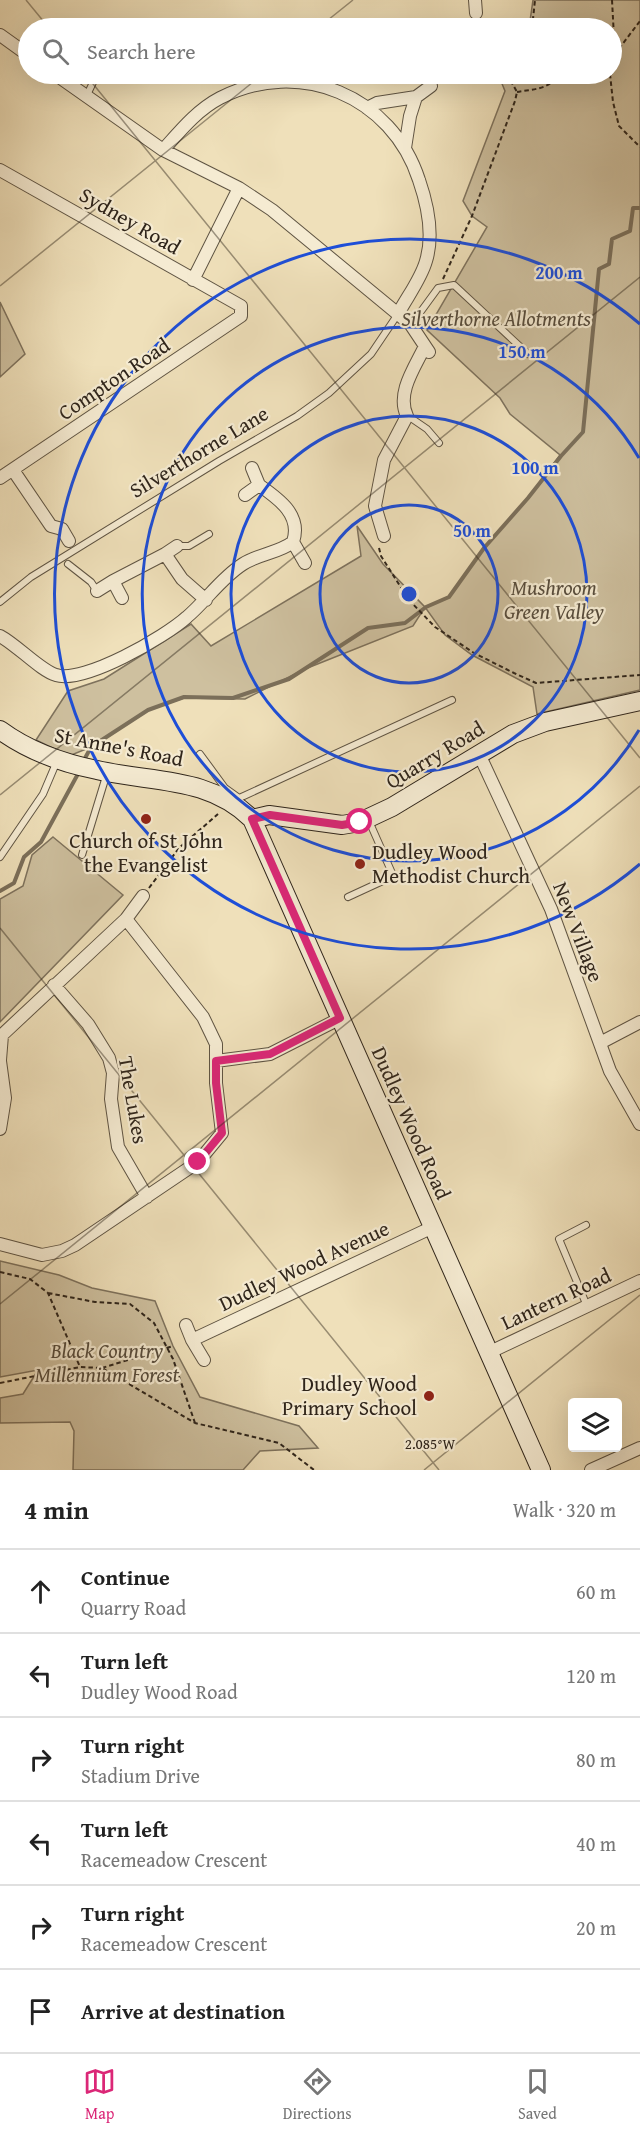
<!DOCTYPE html>
<meta charset="utf-8">
<style>
:root{--surface:#fff;--page:#f6f6f6;--text:#222;--muted:#767676;--line:#e0e0e0;--accent:#db2777}
body{margin:0;font-family:"Gentium Book Plus",serif;background:var(--page);color:var(--text)}
.controls{position:absolute;right:18px;bottom:18px;display:grid;overflow:hidden;border-radius:6px;box-shadow:0 6px 24px #0002}
.controls button{width:54px;height:54px;display:grid;place-items:center;padding:0;border:0;border-bottom:2px solid var(--line);background:var(--surface);color:var(--text);font:30px sans-serif}
.stop{position:absolute;width:18px;height:18px;margin:-14px;border:4px solid #db2777;border-radius:50%;background:#fff}
.stop.end{background:#db2777;border-color:#fff;box-shadow:0 2px 6px #0008}
.list{margin:0;padding:0;list-style:none}
h2{display:flex;justify-content:space-between;align-items:center;height:78px;margin:0;padding:0 24px;font-size:26px}
h2 small{font-size:20px;font-weight:400;color:var(--muted)}
.list li{display:grid;grid-template-columns:39px 1fr auto;gap:18px;align-items:center;box-sizing:border-box;height:84px;padding:0 24px;border-top:2px solid var(--line)}
.list b{display:block;font-size:22px;white-space:nowrap}
.list p{margin:0;font-size:20px;white-space:nowrap;color:var(--muted)}
.list em{font-size:20px;font-style:normal;color:var(--muted)}
.icon{flex:none;width:33px;height:33px;fill:none;stroke:currentColor;stroke-width:2;stroke-linecap:round;stroke-linejoin:round}
.map{position:relative;flex:none;width:640px;height:1470px;overflow:hidden}
.search{position:absolute;background:var(--surface);box-shadow:0 6px 24px #0002;left:18px;right:18px;top:18px;height:66px;display:flex;align-items:center;gap:15px;box-sizing:border-box;padding:0 21px;border-radius:33px;color:var(--muted);font-size:22px}
.sheet{height:582px;background:var(--surface)}
nav{display:flex;justify-content:space-around;align-items:center;box-sizing:border-box;height:84px;border-top:2px solid var(--line);background:var(--surface);font-size:16px;color:var(--muted)}
nav a{display:grid;justify-items:center;gap:3px}
nav .on{color:var(--accent)}
.map>svg:first-child{display:block}
.green{fill:#cec09f;stroke:#7e725d;stroke-width:1.5}
.lines{fill:none;stroke-linecap:round;stroke-linejoin:round}
.stream{stroke:#7b6f5a;stroke-width:4}
.lane-casing{stroke:#5f5443;stroke-width:8}
.street-casing{stroke:#5f5443;stroke-width:14}
.secondary-casing{stroke:#2f251b;stroke-width:20}
.path{stroke:#2f251b;stroke-width:2;stroke-dasharray:4.5 3;stroke-linecap:butt}
.lane{stroke:#f5ebd2;stroke-width:6}
.street{stroke:#f5ebd2;stroke-width:12}
.secondary{stroke:#f5ebd2;stroke-width:18}
.route{stroke:#db2777;stroke-width:8}
.ticks{fill:none;stroke:#2f251b;stroke-width:1.5;stroke-opacity:0.45}
.ring{fill:none;stroke:#1d4ed8;stroke-width:3}
.poi-dot{fill:#8f2418;stroke:#f5ebd2;stroke-width:2}
.labels{text-anchor:middle;stroke-width:4.5;stroke-linejoin:round;paint-order:stroke}
.street-label{font-size:21px;fill:#2f251b;stroke:#f5ebd2}
.park-label{font-size:21px;font-style:italic;fill:#574c3c;stroke:#f5ebd2}
.poi-label{font-size:21px;fill:#2f251b;stroke:#f5ebd2}
.ticks-label{font-size:15px;text-anchor:middle;fill:#2f251b;stroke:#f5ebd2;stroke-width:4.5;stroke-linejoin:round;paint-order:stroke}
.centre{fill:#1d4ed8;stroke:#f5ebd2;stroke-width:3}
.ring-label{font-size:18px;text-anchor:middle;font-weight:bold;fill:#1d4ed8;stroke:#f5ebd2;stroke-width:4.5;stroke-linejoin:round;paint-order:stroke}
</style>
<div class="map">
<svg width="640" height="1470" viewBox="0 0 640 1470">
<rect width="100%" height="100%" fill="#efe0ba"/>
<filter id="stains"><feTurbulence type="fractalNoise" baseFrequency=".00333" numOctaves="4"/><feColorMatrix values="0 0 0 0 .2 0 0 0 0 .09 0 0 0 0 .02 0 0 0 .5 -.17"/></filter>
<radialGradient id="worn" r=".72"><stop offset=".6" stop-color="#630" stop-opacity="0"/><stop offset="1" stop-color="#630" stop-opacity=".3"/></radialGradient>
<!-- green -->
<path class="green" d="M 533,0 L 640,0 L 640,690 L 537,714 L 533,687 L 472,655 L 445,635 L 425,607 L 413,626 L 305,669 L 245,699 L 184,698 L 148,710 L 91,747 L 69,756 L 36,740 L 68,691 L 104,679 L 191,624 L 211,646 L 361,556 L 357,526 L 383,564 L 425,607 L 449,597 L 484,548 L 528,498 L 560,455 L 510,414 L 500,398 L 427,330 L 487,227 L 472,216 L 463,201 L 505,91 L 498,74 L 612,74 L 612,28 L 529,28 Z
M 0,302 L 25,354 L 0,377 Z
M 53,837 L 123,895 L 0,1022 L 0,899 L 23,886 L 32,855 Z
M 0,1261 L 59,1275 L 92,1288 L 155,1301 L 173,1346 L 200,1397 L 299,1426 L 318,1448 L 260,1451 L 243,1470 L 73,1470 L 74,1431 L 70,1422 L 0,1423 L 0,1398 L 23,1394 L 38,1370 L 0,1377 Z"/>
<g class="lines">
<!-- stream -->
<path class="stream" d="M 83,762 L 91,747 L 148,710 L 184,697 L 233,698 L 289,679 L 368,628 L 405,623 L 426,607 L 449,597 L 484,548 L 528,498 L 561,456 L 583,432 L 599,269 L 609,264 L 612,239 L 630,231 L 633,208 L 640,208
M 0,891 L 14,883 L 24,857 L 41,842 L 79,772"/>
<!-- lane casing -->
<g class="lane-casing">
<path id="lane" d="M 87,95 L 97,74
M 411,325 L 438,288 L 454,285 L 528,354
M 408,416 L 427,429 L 439,443
M 177,546 L 189,546 L 209,534
M 68,564 L 91,582 L 97,591
M 0,602 L 31,577 L 219,461 L 297,416 L 329,393 L 371,354 L 398,314
M 200,754 L 225,788 L 239,798
M 235,800 L 452,700
M 82,855 L 107,773
M 0,857 L 43,794 L 57,761
M 348,897 L 387,879 L 392,873 L 369,821
M 586,1225 L 559,1239 L 587,1306"/>
</g>
<!-- street casing -->
<g class="street-casing">
<path id="street" d="M 475,0 L 476,13
M 0,35 L 28,55
M 55,74 L 163,150 L 239,188 L 272,210 L 398,314 L 411,325 L 429,352
M 367,108 L 377,103 L 416,97
M 405,148 L 410,116 L 416,97 L 431,86
M 163,150 C 180,131 197,110 220,98 C 299,57 392,96 419,180 C 428,206 434,235 426,261 C 421,279 407,297 398,314
M 0,170 L 241,306 L 241,316 L 0,478
M 193,280 L 239,188
M 13,470 L 51,526 L 62,529 L 69,541
M 245,495 L 259,485 L 252,468
M 384,536 L 375,506 L 384,460 L 407,416 C 396,393 415,367 425,346
M 293,542 L 305,563
M 165,554 L 177,546
M 113,581 L 122,598
M 97,591 L 113,581 L 165,554 L 182,579 L 206,600
M 0,636 C 17,645 41,671 56,675 C 84,684 165,637 187,617 C 206,601 221,578 243,564 C 258,554 279,553 293,542 C 302,515 279,499 259,485
M 479,754 L 551,909 L 610,1071 L 640,1124
M 126,919 L 143,896
M 54,985 L 88,1024 L 109,1058 L 113,1073 L 111,1099 L 118,1147 L 147,1197
M 600,1043 L 640,1022
M 0,1060 L 2,1035 L 126,919 L 203,1017 L 216,1044 L 216,1083 L 222,1133 L 198,1162 L 75,1245 L 62,1251 L 42,1255 L 0,1244
M 0,1061 L 5,1098 L 0,1129
M 216,1061 L 270,1054 L 341,1018
M 186,1325 L 192,1340 L 204,1360
M 192,1340 L 433,1227
M 488,1353 L 640,1281
M 591,1470 L 640,1448"/>
</g>
<!-- secondary casing -->
<g class="secondary-casing">
<path id="secondary" d="M 0,730 C 30,752 62,763 97,770 C 153,783 208,776 252,819 L 541,1470
M 252,819 L 269,815 L 342,825 L 360,822 L 392,807 L 513,734 L 545,722 L 640,701"/>
</g>
<!-- path -->
<path class="path" d="M 612,0 L 614,37 L 621,46 L 640,21
M 532,28 L 535,0
M 612,50 L 621,46 L 612,66
M 610,74 L 613,102 L 619,126 L 640,147
M 517,92 C 532,89 551,90 557,74
M 443,279 L 472,216 L 515,101 L 517,92 L 507,74
M 379,548 L 381,556 L 409,600 L 435,627 L 474,653 L 514,673 L 536,683 L 640,675
M 149,888 L 179,848 L 218,814
M 0,1272 L 30,1279 L 48,1293 L 80,1367
M 48,1293 L 95,1302 L 130,1304 L 154,1323 L 173,1359 L 195,1423
M 102,1368 L 173,1346
M 0,1383 L 80,1367 L 102,1368 L 195,1423 L 279,1443 L 314,1470"/>
<!-- lane -->
<use href="#lane" class="lane"/>
<!-- street -->
<use href="#street" class="street"/>
<!-- secondary -->
<use href="#secondary" class="secondary"/>
</g>
<g class="lines">
<!-- route -->
<path class="route" d="M 198,1162 L 222,1133 L 216,1083 L 216,1061 L 270,1054 L 340,1018 L 252,819 L 270,815 L 342,825 L 360,822"/>
</g>
<!-- ticks -->
<path class="ticks" d="M 26,0 L 49,28M 318,28 L 353,0M 85,74 L 640,758M 0,286 L 263,74M 0,795 L 640,277M 0,928 L 439,1470M 0,1304 L 640,786M 424,1470 L 640,1295"/>
<!-- distance rings -->
<g class="ring">
<circle cx="409" cy="594" r="89"/>
<circle cx="409" cy="594" r="178"/>
<path d="M639 730A267 267 0 1 1 639 458"/>
<path d="M640 864A355 355 0 1 1 640 324"/>
</g>
<!-- markers -->
<g class="poi-dot">
<circle cx="146" cy="819" r="6"/>
<circle cx="360" cy="864" r="6"/>
<circle cx="429" cy="1396" r="6"/>
</g>
<g class="labels">
<!-- street labels -->
<g class="street-label">
<text transform="translate(130 221) rotate(30)" y="7">Sydney Road</text>
<text transform="translate(114 379) rotate(-34)" y="7">Compton Road</text>
<text transform="translate(199 452) rotate(-31)" y="7">Silverthorne Lane</text>
<text transform="translate(119 747) rotate(11)" y="7">St Anne's Road</text>
<text transform="translate(435 755) rotate(-31)" y="7">Quarry Road</text>
<text transform="translate(578 932) rotate(69)" y="7">New Village</text>
<text transform="translate(133 1100) rotate(80)" y="7">The Lukes</text>
<text transform="translate(411 1123) rotate(66)" y="7">Dudley Wood Road</text>
<text transform="translate(304 1266) rotate(-25)" y="7">Dudley Wood Avenue</text>
<text transform="translate(556 1299) rotate(-25)" y="7">Lantern Road</text>
</g>
<!-- park labels -->
<g class="park-label">
<text x="496" y="326">Silverthorne Allotments</text>
<text x="554" y="595">Mushroom<tspan x="554" dy="24">Green Valley</tspan></text>
<text x="107" y="1358">Black Country<tspan x="107" dy="24">Millennium Forest</tspan></text>
</g>
<!-- poi labels -->
<g class="poi-label">
<text x="146" y="848">Church of St John<tspan x="146" dy="24">the Evangelist</tspan></text>
<text x="372" y="859" text-anchor="start">Dudley Wood<tspan x="372" dy="24">Methodist Church</tspan></text>
<text x="417" y="1391" text-anchor="end">Dudley Wood<tspan x="417" dy="24">Primary School</tspan></text>
</g>
</g>
<g class="ticks-label">
<text x="430" y="1449">2.085°W</text>
</g>
<circle cx="409" cy="594" r="9" class="centre"/>
<g class="ring-label">
<text x="559" y="279">200 m</text>
<text x="522" y="358">150 m</text>
<text x="535" y="474">100 m</text>
<text x="472" y="537">50 m</text>
</g>
<rect width="100%" height="100%" filter="url(#stains)"/>
<rect width="100%" height="100%" fill="url(#worn)"/>
</svg>
<div class="controls">
<button><svg class="icon" aria-label="layers" viewBox="0 0 24 24"><path d="M12 4l9 5-9 5-9-5zM3 14l9 5 9-5"/></svg></button>
</div>
<div class="stop" style="left:360px;top:822px"></div>
<div class="stop end" style="left:198px;top:1162px"></div>
<div class="search"><svg class="icon" aria-label="search" viewBox="0 0 24 24"><circle cx="10" cy="10" r="6"/><path d="M15 15l6 6"/></svg>Search here</div>
</div>
<section class="sheet">
<h2>4 min<small>Walk · 320 m</small></h2>
<ul class="list">
<li><svg class="icon" aria-label="ahead" viewBox="0 0 24 24"><path d="M12 20V5M6 11l6-6 6 6"/></svg><div><b>Continue</b><p>Quarry Road</p></div><em>60 m</em></li>
<li><svg class="icon" aria-label="left" viewBox="0 0 24 24"><path d="M17 20v-9H6M10 6l-5 5 5 5"/></svg><div><b>Turn left</b><p>Dudley Wood Road</p></div><em>120 m</em></li>
<li><svg class="icon" aria-label="right" viewBox="0 0 24 24"><path d="M7 20v-9h11M14 6l5 5-5 5"/></svg><div><b>Turn right</b><p>Stadium Drive</p></div><em>80 m</em></li>
<li><svg class="icon" aria-label="left" viewBox="0 0 24 24"><path d="M17 20v-9H6M10 6l-5 5 5 5"/></svg><div><b>Turn left</b><p>Racemeadow Crescent</p></div><em>40 m</em></li>
<li><svg class="icon" aria-label="right" viewBox="0 0 24 24"><path d="M7 20v-9h11M14 6l5 5-5 5"/></svg><div><b>Turn right</b><p>Racemeadow Crescent</p></div><em>20 m</em></li>
<li><svg class="icon" aria-label="arrive" viewBox="0 0 24 24"><path d="M6 21V4h12l-3 4 3 4H6"/></svg><div><b>Arrive at destination</b></div></li>
</ul>
</section>
<nav>
<a class="on"><svg class="icon" aria-label="map" viewBox="0 0 24 24"><path d="M3 6l6-2 6 2 6-2v14l-6 2-6-2-6 2zM9 4v14M15 6v14"/></svg>Map</a>
<a><svg class="icon" aria-label="directions" viewBox="0 0 24 24"><path d="M12 3l9 9-9 9-9-9zM9 14v-3h6M13 9l2 2-2 2"/></svg>Directions</a>
<a><svg class="icon" aria-label="saved" viewBox="0 0 24 24"><path d="M7 4h10v16l-5-4-5 4z"/></svg>Saved</a>
</nav>
